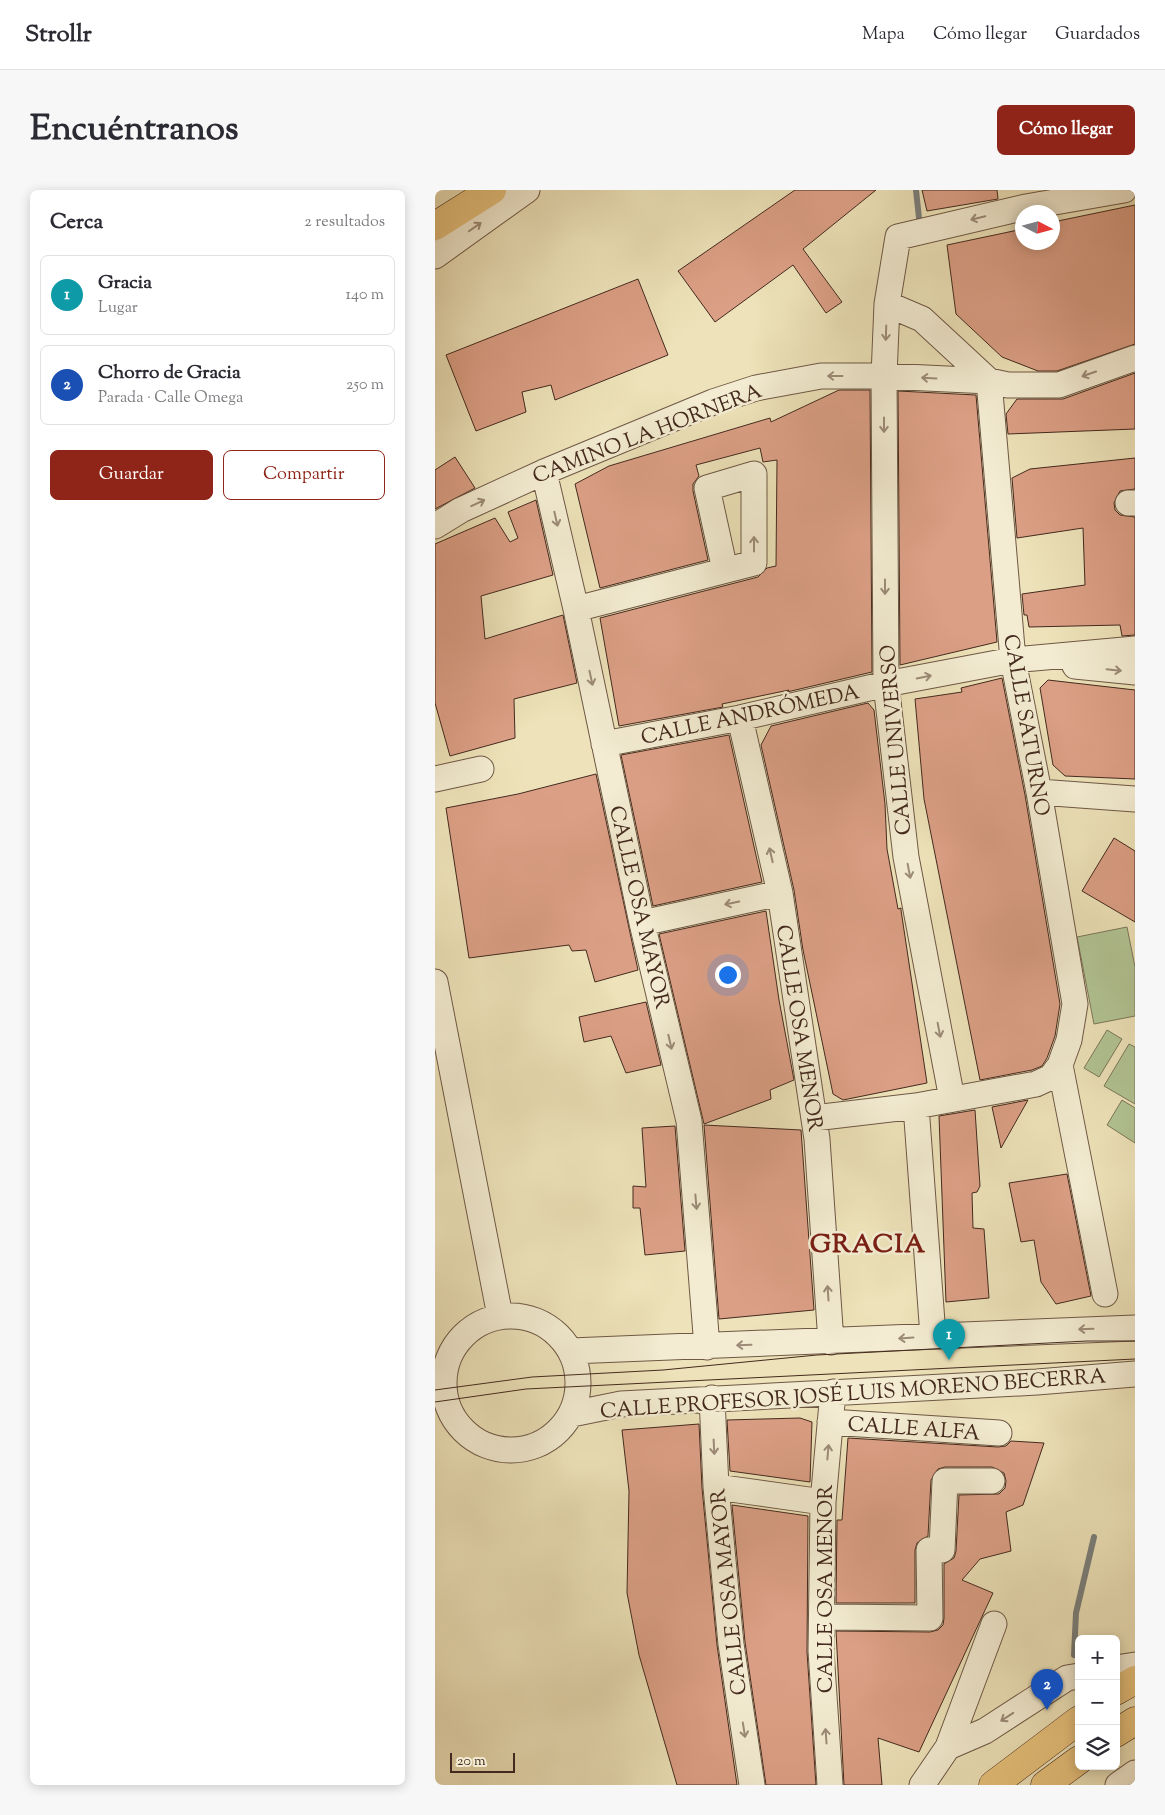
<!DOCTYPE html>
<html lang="es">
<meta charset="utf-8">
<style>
:root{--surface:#fff;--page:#f7f7f7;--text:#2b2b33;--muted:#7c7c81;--line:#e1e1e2;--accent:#8f2418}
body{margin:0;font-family:"Sorts Mill Goudy",serif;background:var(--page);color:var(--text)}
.controls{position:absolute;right:15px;bottom:15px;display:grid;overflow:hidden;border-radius:8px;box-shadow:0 2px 12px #0003}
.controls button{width:45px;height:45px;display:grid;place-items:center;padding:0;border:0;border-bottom:1px solid var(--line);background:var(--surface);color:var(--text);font:25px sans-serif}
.compass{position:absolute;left:580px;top:15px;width:45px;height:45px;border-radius:50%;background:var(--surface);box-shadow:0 2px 12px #0003;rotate:96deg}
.scale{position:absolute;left:15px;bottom:12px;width:65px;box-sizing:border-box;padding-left:5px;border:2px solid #442a1e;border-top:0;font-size:14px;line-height:18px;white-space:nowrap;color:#442a1e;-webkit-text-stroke:4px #f3ecd2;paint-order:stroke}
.you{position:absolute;left:292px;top:784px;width:18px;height:18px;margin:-12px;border:4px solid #fff;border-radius:50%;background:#1a73e8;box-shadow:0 0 0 8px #1a73e833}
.badge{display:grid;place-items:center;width:32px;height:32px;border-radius:50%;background:var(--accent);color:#fff;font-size:16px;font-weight:700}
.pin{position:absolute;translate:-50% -41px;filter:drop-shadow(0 1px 2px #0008)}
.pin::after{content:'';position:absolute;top:26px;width:18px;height:15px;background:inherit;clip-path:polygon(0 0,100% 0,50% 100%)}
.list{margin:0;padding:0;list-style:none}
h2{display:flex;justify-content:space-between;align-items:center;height:65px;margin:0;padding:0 20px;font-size:21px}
h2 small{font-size:16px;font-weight:400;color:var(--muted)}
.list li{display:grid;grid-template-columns:32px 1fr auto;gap:15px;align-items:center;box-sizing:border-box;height:80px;margin:0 10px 10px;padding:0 10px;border:1px solid var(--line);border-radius:8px}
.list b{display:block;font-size:19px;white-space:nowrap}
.list p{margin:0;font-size:16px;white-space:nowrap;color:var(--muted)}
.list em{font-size:16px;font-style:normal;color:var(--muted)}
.actions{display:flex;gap:10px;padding:15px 20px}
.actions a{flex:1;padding:11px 0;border:1px solid var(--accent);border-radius:8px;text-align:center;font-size:18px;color:var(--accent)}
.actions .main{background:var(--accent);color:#fff}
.icon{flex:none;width:28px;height:28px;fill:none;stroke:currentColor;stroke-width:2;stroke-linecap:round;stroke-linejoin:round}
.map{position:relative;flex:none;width:700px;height:1595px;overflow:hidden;border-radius:8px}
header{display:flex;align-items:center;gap:30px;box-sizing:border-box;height:70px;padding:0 25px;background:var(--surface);border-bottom:1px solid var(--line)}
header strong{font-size:24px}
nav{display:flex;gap:28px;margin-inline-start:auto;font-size:18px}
.intro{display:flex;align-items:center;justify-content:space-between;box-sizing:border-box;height:120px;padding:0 30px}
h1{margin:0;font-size:35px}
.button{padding:12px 22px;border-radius:8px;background:var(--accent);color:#fff;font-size:18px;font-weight:700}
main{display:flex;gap:30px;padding:0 30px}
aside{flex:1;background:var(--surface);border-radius:8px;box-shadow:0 2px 12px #0003}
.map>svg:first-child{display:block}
.green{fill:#b2c494;stroke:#7b7759}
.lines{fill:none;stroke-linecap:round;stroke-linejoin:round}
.stream{stroke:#7b807c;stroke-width:6}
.building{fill:#db9f85;stroke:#442a1e}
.minor-casing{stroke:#6e5845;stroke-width:27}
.major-casing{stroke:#442a1e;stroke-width:29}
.highway-casing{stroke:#442a1e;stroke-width:29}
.minor{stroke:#f3ecd2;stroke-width:25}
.major{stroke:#e6c17c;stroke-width:28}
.highway{stroke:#e6c17c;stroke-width:28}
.tram{stroke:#442a1e;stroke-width:1}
.oneway{stroke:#9c8b78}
.labels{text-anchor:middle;stroke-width:5;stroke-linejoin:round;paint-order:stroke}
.street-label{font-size:21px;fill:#442a1e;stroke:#f3ecd2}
.district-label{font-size:26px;font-weight:bold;letter-spacing:1px;fill:#7a1f14;stroke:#f3ecd2}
</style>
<header>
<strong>Strollr</strong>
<nav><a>Mapa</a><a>Cómo llegar</a><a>Guardados</a></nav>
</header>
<div class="intro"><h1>Encuéntranos</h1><a class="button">Cómo llegar</a></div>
<main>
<aside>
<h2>Cerca<small>2 resultados</small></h2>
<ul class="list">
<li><span class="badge" style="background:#0f9aa8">1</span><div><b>Gracia</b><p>Lugar</p></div><em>140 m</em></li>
<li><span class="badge" style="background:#1a4fb4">2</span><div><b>Chorro de Gracia</b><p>Parada · Calle Omega</p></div><em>250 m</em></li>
</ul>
<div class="actions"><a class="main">Guardar</a><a>Compartir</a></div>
</aside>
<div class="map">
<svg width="700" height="1595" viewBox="0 0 700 1595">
<rect width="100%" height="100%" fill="#ede2b9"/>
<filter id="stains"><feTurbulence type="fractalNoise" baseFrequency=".004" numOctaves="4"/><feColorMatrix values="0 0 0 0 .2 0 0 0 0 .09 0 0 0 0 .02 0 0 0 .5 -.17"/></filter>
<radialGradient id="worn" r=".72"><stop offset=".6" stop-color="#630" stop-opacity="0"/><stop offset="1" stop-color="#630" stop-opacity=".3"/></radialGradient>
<!-- green -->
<path class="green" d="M 692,737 L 700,777 L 700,826 L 659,834 L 642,747 Z
M 672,840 L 687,849 L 664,887 L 649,878 Z
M 694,854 L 700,857 L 700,914 L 669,896 Z
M 687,910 L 700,918 L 700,953 L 672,935 Z"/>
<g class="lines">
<!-- stream -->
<path class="stream" d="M 481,0 L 484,28
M 639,1465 L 641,1423 L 659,1347"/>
</g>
<!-- building -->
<path class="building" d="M 360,0 L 441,0 L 368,59 L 407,112 L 391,123 L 358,75 L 280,132 L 243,81 Z
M 487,0 L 562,0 L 563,9 L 492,21 Z
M 700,15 L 700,154 L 622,181 L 603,181 L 567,167 L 521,124 L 512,55 L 588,39 L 588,52 L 618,52 L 618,32 Z
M 203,89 L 233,165 L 120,210 L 116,195 L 87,202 L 91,222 L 41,241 L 11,165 Z
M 700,183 L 700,239 L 573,244 L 571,224 L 582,209 L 628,209 Z
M 404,200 L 435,200 L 437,482 L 352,502 L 354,500 L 287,514 L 288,517 L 184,536 L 165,428 L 323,387 L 332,378 L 341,376 L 342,270 L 328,272 L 325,258 L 261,275 L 264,286 L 258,294 L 258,301 L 273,370 L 165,398 L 140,294 L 174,276 L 335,228 L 336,232 Z
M 463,201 L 541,205 L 562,452 L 465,475 Z
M 20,267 L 40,298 L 0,319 L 0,280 Z
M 700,268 L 700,299 L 685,301 L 679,313 L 680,320 L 685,325 L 700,327 L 700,445 L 687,446 L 685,435 L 594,437 L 592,425 L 589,425 L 587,404 L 650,395 L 648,338 L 582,348 L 577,288 L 595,279 Z
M 101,310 L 118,385 L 46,406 L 50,449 L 128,425 L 142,493 L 79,509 L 80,548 L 15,566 L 0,513 L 0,354 L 60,328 L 75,352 L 83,348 L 73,322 Z
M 567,488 L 590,605 L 625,814 L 620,846 L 612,868 L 607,876 L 597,880 L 545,890 L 489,609 L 480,509 L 527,502 L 526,498 Z
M 613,490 L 700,500 L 700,589 L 630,586 L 618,575 L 605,498 Z
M 433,513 L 439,520 L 450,614 L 452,659 L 463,719 L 466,718 L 466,720 L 492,893 L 408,910 L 398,904 L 368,760 L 359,700 L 326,555 L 336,536 Z
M 294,545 L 327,692 L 218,716 L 186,565 Z
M 161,584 L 203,780 L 160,792 L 151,760 L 137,761 L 134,755 L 34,768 L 11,618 L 83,604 Z
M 679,648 L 700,661 L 700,732 L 647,701 Z
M 331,721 L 344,810 L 359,890 L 335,900 L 336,909 L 269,934 L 224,744 Z
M 211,812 L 226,875 L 191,883 L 176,846 L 149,852 L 144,827 Z
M 593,910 L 566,958 L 557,917 Z
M 540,920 L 545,996 L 542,1002 L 537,1003 L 538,1038 L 549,1039 L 554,1108 L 511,1112 L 504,926 Z
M 269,935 L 366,940 L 379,1120 L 284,1129 Z
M 240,936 L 250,1061 L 210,1065 L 205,1018 L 198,1018 L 198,996 L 211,997 L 207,938 Z
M 632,984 L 656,1106 L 621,1114 L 606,1092 L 599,1050 L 586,1052 L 574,993 Z
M 365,1228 L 377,1232 L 375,1292 L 295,1281 L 292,1230 Z
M 264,1234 L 267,1298 L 282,1455 L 302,1595 L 242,1595 L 204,1465 L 192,1403 L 194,1301 L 187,1240 Z
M 413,1248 L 563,1257 L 571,1256 L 576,1251 L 609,1253 L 588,1315 L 571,1322 L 576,1361 L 545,1369 L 527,1390 L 558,1403 L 484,1562 L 443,1548 L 447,1595 L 409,1595 L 401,1441 L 495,1442 L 503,1440 L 508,1435 L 509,1428 L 509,1374 L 519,1368 L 521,1361 L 524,1305 L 564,1304 L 570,1298 L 571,1291 L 569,1283 L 557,1277 L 510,1277 L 503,1279 L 496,1290 L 493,1346 L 482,1353 L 480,1360 L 480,1413 L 401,1413 L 402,1330 L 407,1330 Z
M 297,1315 L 373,1326 L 372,1462 L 381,1595 L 331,1595 L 310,1452 Z"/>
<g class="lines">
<!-- minor casing -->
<g class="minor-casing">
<path id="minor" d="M 0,66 L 92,0
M 109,282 L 141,419 L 207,733 L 254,931 L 272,1157
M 693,313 L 700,313
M 0,336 L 26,320 L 109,282 L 278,212 L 321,198 L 386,186 L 449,186 L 554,191 L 573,195 L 624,195 L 700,168
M 141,419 L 319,373 L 319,284 L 272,298 L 290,380
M 640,476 L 700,482
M 305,528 L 345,703 L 382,949 L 396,1152
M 169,554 L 305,528 L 451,494 L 578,470 L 700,459
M 0,589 L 46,579
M 604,602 L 700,609
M 207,733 L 345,703
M 0,792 L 65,1126
M 625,875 L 670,1104
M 517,909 L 471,667 L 451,494 L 449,186 L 452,114 L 463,47 L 591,17 L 689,0
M 481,916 L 498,1146
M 379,928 L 481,916 L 601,894 L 616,887 L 625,875 L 634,850 L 640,814 L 604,602 L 578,470 L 554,191 L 487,129 L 452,114
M9 1193a67 67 0 1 1 134 0a67 67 0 1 1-134 0Z
M 136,1161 L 700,1138
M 277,1208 L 281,1297 L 296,1454 L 317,1595
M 137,1224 L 186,1214 L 602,1192 L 700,1184
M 395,1232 L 564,1243
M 281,1297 L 388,1312
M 396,1427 L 495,1428 L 494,1360 L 507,1360 L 510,1291 L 557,1291
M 681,1478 L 700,1475
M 513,1557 L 550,1541 L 632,1488 L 644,1486
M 395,1595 L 386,1461 L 388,1312 L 398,1202
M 487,1595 L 513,1557 L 559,1434
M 683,1595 L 700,1583"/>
</g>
<!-- major casing -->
<g class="major-casing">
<path id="major" d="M 681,1501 L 700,1490
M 681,1543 L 700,1531
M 558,1595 L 644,1530
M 610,1595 L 644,1570"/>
</g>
<!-- highway casing -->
<g class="highway-casing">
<path id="highway" d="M 0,36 L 57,0"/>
</g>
<!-- minor -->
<use href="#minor" class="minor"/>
<!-- major -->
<use href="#major" class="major"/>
<!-- highway -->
<use href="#highway" class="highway"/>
<!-- tram -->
<path class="tram" d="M 0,1200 L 97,1187 L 228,1180 L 382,1165 L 652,1151 L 700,1151
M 0,1212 L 91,1199 L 700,1169"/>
</g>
<!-- one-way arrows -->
<defs><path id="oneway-shaft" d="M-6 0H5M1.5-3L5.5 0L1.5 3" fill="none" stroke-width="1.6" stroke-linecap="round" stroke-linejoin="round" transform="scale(1.25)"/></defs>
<g class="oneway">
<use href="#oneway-shaft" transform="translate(543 28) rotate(167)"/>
<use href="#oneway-shaft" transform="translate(40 37) rotate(-35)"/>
<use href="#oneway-shaft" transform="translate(451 143) rotate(92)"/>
<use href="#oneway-shaft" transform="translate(654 184) rotate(161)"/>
<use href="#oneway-shaft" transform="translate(400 186) rotate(180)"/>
<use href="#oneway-shaft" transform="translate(494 188) rotate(-177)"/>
<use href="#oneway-shaft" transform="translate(449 235) rotate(90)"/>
<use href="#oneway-shaft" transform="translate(43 313) rotate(-25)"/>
<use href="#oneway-shaft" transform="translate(121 329) rotate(77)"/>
<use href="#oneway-shaft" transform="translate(319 354) rotate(-90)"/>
<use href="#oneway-shaft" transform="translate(450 397) rotate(90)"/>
<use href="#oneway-shaft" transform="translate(679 480) rotate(6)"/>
<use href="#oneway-shaft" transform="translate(489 487) rotate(-11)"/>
<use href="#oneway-shaft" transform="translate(156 488) rotate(78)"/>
<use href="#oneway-shaft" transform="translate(336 665) rotate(-103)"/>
<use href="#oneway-shaft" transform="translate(474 681) rotate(79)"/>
<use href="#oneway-shaft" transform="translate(297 713) rotate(168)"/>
<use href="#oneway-shaft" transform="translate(504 840) rotate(79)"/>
<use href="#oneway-shaft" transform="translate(235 852) rotate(77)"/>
<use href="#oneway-shaft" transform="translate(261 1012) rotate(85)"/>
<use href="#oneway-shaft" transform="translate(393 1103) rotate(-94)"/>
<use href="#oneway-shaft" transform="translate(651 1139) rotate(178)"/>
<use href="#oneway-shaft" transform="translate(471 1148) rotate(176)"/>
<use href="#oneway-shaft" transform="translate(309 1155) rotate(178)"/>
<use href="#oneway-shaft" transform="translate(279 1257) rotate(87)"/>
<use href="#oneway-shaft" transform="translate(393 1262) rotate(-85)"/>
<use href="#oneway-shaft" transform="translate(572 1527) rotate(147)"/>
<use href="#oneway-shaft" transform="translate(309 1540) rotate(81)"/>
<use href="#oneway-shaft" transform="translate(391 1546) rotate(-94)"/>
</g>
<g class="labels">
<!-- street labels -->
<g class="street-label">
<text transform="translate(212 243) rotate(-21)" y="7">CAMINO LA HORNERA</text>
<text transform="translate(315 524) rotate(-12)" y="7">CALLE ANDRÓMEDA</text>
<text transform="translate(592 535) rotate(80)" y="7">CALLE SATURNO</text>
<text transform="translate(460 550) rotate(-95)" y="7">CALLE UNIVERSO</text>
<text transform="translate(205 717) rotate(77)" y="7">CALLE OSA MAYOR</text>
<text transform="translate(365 838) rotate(81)" y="7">CALLE OSA MENOR</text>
<text transform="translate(418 1203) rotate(-4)" y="7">CALLE PROFESOR JOSÉ LUIS MORENO BECERRA</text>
<text transform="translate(479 1238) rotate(4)" y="7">CALLE ALFA</text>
<text transform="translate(390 1399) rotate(-90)" y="7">CALLE OSA MENOR</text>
<text transform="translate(293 1402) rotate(-96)" y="7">CALLE OSA MAYOR</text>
</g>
<!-- district labels -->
<g class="district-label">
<text x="433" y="1062">GRACIA</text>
</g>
</g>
<rect width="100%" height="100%" filter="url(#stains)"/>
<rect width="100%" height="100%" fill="url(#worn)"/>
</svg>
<div class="controls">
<button>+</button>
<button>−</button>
<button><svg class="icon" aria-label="layers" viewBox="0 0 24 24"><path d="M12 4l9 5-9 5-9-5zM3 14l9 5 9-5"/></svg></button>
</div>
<svg class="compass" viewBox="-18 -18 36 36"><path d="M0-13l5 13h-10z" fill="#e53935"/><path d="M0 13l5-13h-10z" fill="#7c7c81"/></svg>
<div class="scale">20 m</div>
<div class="you"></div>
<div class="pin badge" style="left:514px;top:1170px;background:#0f9aa8">1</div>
<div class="pin badge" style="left:612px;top:1520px;background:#1a4fb4">2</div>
</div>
</main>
